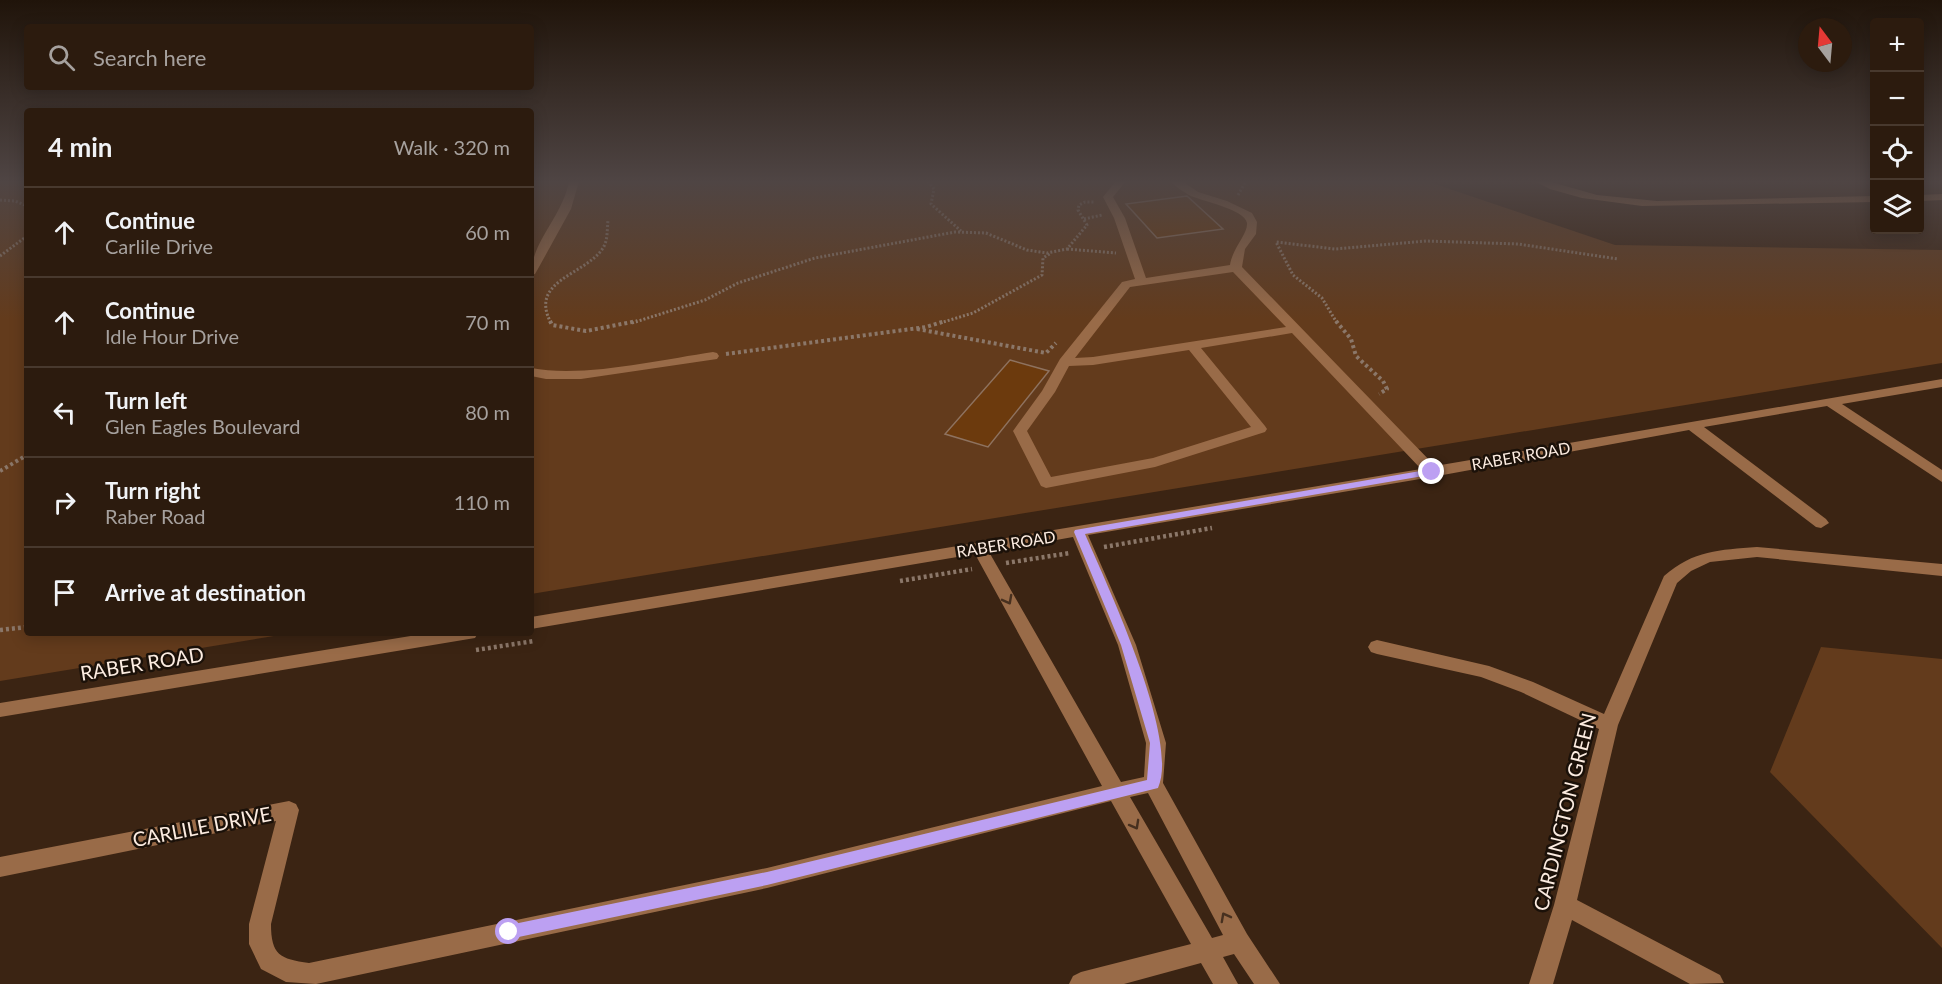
<!DOCTYPE html>
<meta charset="utf-8">
<style>
:root{--surface:#2c1b0e;--page:#38281c;--text:#f1f3f6;--muted:#a6a19e;--line:#48392e}
body{margin:0;font-family:Lato,sans-serif;background:var(--page);color:var(--text)}
.controls{position:absolute;right:18px;top:18px;display:grid;overflow:hidden;border-radius:6px;box-shadow:0 3px 15px #0003}
.controls button{width:54px;height:54px;display:grid;place-items:center;padding:0;border:0;border-bottom:2px solid var(--line);background:var(--surface);color:var(--text);font:30px sans-serif}
.compass{position:absolute;left:1798px;top:18px;width:54px;height:54px;border-radius:50%;background:var(--surface);box-shadow:0 3px 15px #0003;rotate:344deg}
.stop{position:absolute;width:18px;height:18px;margin:-14px;border:4px solid #bca0f2;border-radius:50%;background:#fff}
.stop.end{background:#bca0f2;border-color:#fff;box-shadow:0 2px 6px #0008}
.list{margin:0;padding:0;list-style:none}
h2{display:flex;justify-content:space-between;align-items:center;height:78px;margin:0;padding:0 24px;font-size:26px}
h2 small{font-size:20px;font-weight:400;color:var(--muted)}
.list li{display:grid;grid-template-columns:39px 1fr auto;gap:18px;align-items:center;box-sizing:border-box;height:90px;padding:0 24px;border-top:2px solid var(--line)}
.list b{display:block;font-size:22px;white-space:nowrap}
.list p{margin:0;font-size:20px;white-space:nowrap;color:var(--muted)}
.list em{font-size:20px;font-style:normal;color:var(--muted)}
.icon{flex:none;width:33px;height:33px;fill:none;stroke:currentColor;stroke-width:2;stroke-linecap:round;stroke-linejoin:round}
.map{position:relative;flex:none;width:1942px;height:984px;overflow:hidden}
.search{position:absolute;background:var(--surface);box-shadow:0 3px 15px #0003;left:24px;top:24px;width:510px;height:66px;display:flex;align-items:center;gap:15px;box-sizing:border-box;padding:0 21px;border-radius:6px;color:var(--muted);font-size:22px}
.panel{position:absolute;background:var(--surface);box-shadow:0 3px 15px #0003;left:24px;top:108px;width:510px;height:528px;border-radius:6px}
.map>svg:first-child{display:block}
.green{fill:#633b1c}
.building{fill:#6c3a0d;stroke:#8e725f;stroke-width:1.5}
.lines{fill:none;stroke-linecap:round;stroke-linejoin:round}
.path-far2{stroke:#8b7769;stroke-width:3;stroke-dasharray:2 2;stroke-linecap:butt}
.path-far1{stroke:#8b7769;stroke-width:4;stroke-dasharray:3 3;stroke-linecap:butt}
.path{stroke:#8b7769;stroke-width:4.5;stroke-dasharray:3 3;stroke-linecap:butt}
.minor{fill:#996b48;fill-rule:evenodd}
.oneway{stroke:#47301f}
.route{fill:#bca0f2}
.labels{text-anchor:middle;stroke-width:5;stroke-linejoin:round;paint-order:stroke}
.street-label{font-size:16px;fill:#fcece1;stroke:#1b1109}
.near-street-label{font-size:20px;fill:#fcece1;stroke:#1b1109}
</style>
<div class="map">
<svg width="1942" height="984" viewBox="0 0 1942 984">
<rect width="100%" height="100%" fill="#3b2413"/>
<!-- green -->
<path class="green" d="M 0,181 L 27,181 L 27,633 L 292,633 L 0,681 Z
M 531,181 L 1426,181 L 1615,245 L 1942,250 L 1942,363 L 531,594 Z
M 1821,647 L 1942,659 L 1942,948 L 1770,772 Z"/>
<!-- building -->
<path class="building" d="M 1187,196 L 1223,229 L 1157,238 L 1126,204 Z
M 1010,360 L 1049,371 L 988,447 L 945,434 Z"/>
<g class="lines">
<!-- path-far2 -->
<path class="path-far2" d="M 928,181 L 934,189 L 931,204 L 961,231
M 1238,195 L 1246,181
M 0,200 L 15,201 L 27,206
M 1084,219 L 1102,215
M 1067,249 L 1116,253
M 0,256 L 27,236
M 551,323 C 528,280 586,275 603,248 C 608,240 607,229 608,220
M 632,323 L 705,300 L 738,283 L 815,258 L 955,232 L 986,233 L 1027,250 L 1047,253 L 1067,249 L 1087,225 L 1078,210 L 1079,205 L 1085,202 L 1095,202
M 940,323 L 973,313 L 1042,275 L 1043,258 L 1051,253
M 1337,323 L 1322,298 L 1293,275 L 1276,242 L 1335,249 L 1426,241 L 1518,244 L 1618,259"/>
<!-- path-far1 -->
<path class="path-far1" d="M 550,321 L 552,325 L 586,331 L 637,321
M 1336,321 L 1351,339 L 1356,356 L 1383,381 L 1387,389 L 1379,394
M 917,329 L 1046,353 L 1056,343
M 726,354 L 926,327 L 945,321
M 0,471 L 27,455"/>
<!-- path -->
<path class="path" d="M 1104,547 L 1212,528
M 1006,563 L 1070,553
M 900,581 L 972,569
M 0,630 L 27,627
M 476,650 L 534,641"/>
<!-- minor -->
<path class="minor" d="M 569,181 L 579,181 L 571,209 L 539,267 L 535,274 L 531,275 C 531,242 563,216 569,181 Z
M 1116,181 L 1126,181 L 1113,197 L 1125,218 L 1146,278 L 1230,265 C 1232,249 1248,234 1247,223 C 1245,209 1200,201 1189,195 C 1182,191 1175,186 1170,181 L 1182,181 L 1198,192 L 1227,201 L 1252,213 L 1257,222 L 1256,234 L 1245,249 L 1242,267 L 1435,466 L 1942,379 L 1942,387 L 1842,404 L 1942,470 L 1942,482 L 1827,406 L 1704,427 L 1826,519 L 1829,523 L 1821,528 L 1816,527 L 1689,430 L 1432,477 L 1088,535 L 1136,645 L 1166,743 L 1163,783 L 1247,934 L 1280,984 L 1254,984 L 1234,954 L 1223,957 L 1238,984 L 1213,984 L 1201,963 L 1124,984 L 1069,984 L 1073,976 L 1081,972 L 1191,944 L 1111,801 L 767,888 L 316,984 L 286,982 L 261,969 L 249,944 L 249,924 L 276,821 L 0,877 L 0,857 L 289,801 L 296,804 L 299,810 L 271,924 C 271,955 280,959 309,963 L 767,868 L 1102,786 L 975,554 L 531,629 L 531,617 L 1421,469 L 1292,333 L 1201,348 L 1265,426 L 1267,429 L 1265,432 L 1155,467 L 1046,488 L 1041,486 L 1013,431 L 1042,391 L 1060,359 L 1122,282 L 1135,279 L 1114,218 L 1103,197 ZM 1233,272 L 1286,327 L 1093,357 L 1075,358 L 1130,287 ZM 1189,350 L 1251,427 L 1153,458 L 1051,477 L 1027,431 L 1055,392 L 1069,366 L 1093,365 ZM 1073,537 L 1118,645 L 1146,743 L 1144,777 L 1121,782 L 989,552 ZM 1148,793 L 1223,935 L 1212,938 L 1130,797 Z
M 1534,181 L 1548,181 L 1597,195 L 1657,201 L 1874,196 L 1874,202 L 1642,206 L 1582,198 L 1550,189 Z
M 1942,194 L 1942,200 L 1920,201 L 1920,195 Z
M 713,352 L 717,353 L 719,356 L 717,359 L 581,379 L 546,379 L 531,376 L 531,368 C 583,378 659,360 713,352 Z
M 1757,547 L 1942,564 L 1942,576 L 1757,557 L 1710,562 L 1691,571 L 1677,583 L 1618,725 L 1577,900 L 1720,975 L 1724,983 L 1690,984 L 1572,920 L 1553,984 L 1529,984 L 1554,905 L 1599,729 L 1521,692 L 1481,677 L 1377,654 L 1371,652 L 1368,647 L 1371,642 L 1377,640 L 1489,666 L 1533,682 L 1604,714 L 1664,576 C 1694,550 1719,550 1757,547 Z
M 429,633 L 478,633 L 475,638 L 469,639 L 0,717 L 0,703 Z"/>
</g>
<!-- one-way arrows -->
<defs><path id="oneway-chevron" d="M-2-3.5L2.5 0L-2 3.5" fill="none" stroke-width="1.6" stroke-linecap="round" stroke-linejoin="round" transform="scale(1.5)"/></defs>
<g class="oneway">
<use href="#oneway-chevron" transform="translate(1008 600) rotate(62)"/>
<use href="#oneway-chevron" transform="translate(1135 825) rotate(61)"/>
<use href="#oneway-chevron" transform="translate(1225 917) rotate(-118)"/>
</g>
<!-- sky -->
<linearGradient id="sky" x2="0" y2="1"><stop stop-color="#20140a"/><stop offset="0.57" stop-color="#4f4544"/><stop offset="1" stop-color="#4f4544" stop-opacity="0"/></linearGradient>
<rect width="1942" height="319" fill="url(#sky)"/>
<!-- route -->
<path class="route" d="M 1432,469 L 1437,472 L 1435,474 L 1085,534 C 1107,585 1180,739 1158,788 L 767,885 L 509,939 L 504,937 L 502,932 L 504,927 L 509,925 L 767,872 L 1147,780 L 1150,743 L 1121,645 L 1074,532 L 1075,530 Z"/>
<g class="labels">
<!-- street labels -->
<g class="street-label">
<text transform="translate(1521 456) rotate(-10)" y="6">RABER ROAD</text>
<text transform="translate(1006 544) rotate(-9)" y="6">RABER ROAD</text>
</g>
<!-- near-street labels -->
<g class="near-street-label">
<text transform="translate(142 664) rotate(-9)" y="7">RABER ROAD</text>
<text transform="translate(1565 812) rotate(-76)" y="7">CARDINGTON GREEN</text>
<text transform="translate(202 827) rotate(-11)" y="7">CARLILE DRIVE</text>
</g>
</g>
</svg>
<div class="controls">
<button>+</button>
<button>−</button>
<button><svg class="icon" aria-label="locate" viewBox="0 0 24 24"><circle cx="12" cy="12" r="6"/><path d="M12 2v4M12 18v4M2 12h4M18 12h4"/></svg></button>
<button><svg class="icon" aria-label="layers" viewBox="0 0 24 24"><path d="M12 4l9 5-9 5-9-5zM3 14l9 5 9-5"/></svg></button>
</div>
<svg class="compass" viewBox="-18 -18 36 36"><path d="M0-13l5 13h-10z" fill="#e53935"/><path d="M0 13l5-13h-10z" fill="#a6a19e"/></svg>
<div class="stop" style="left:509px;top:932px"></div>
<div class="stop end" style="left:1432px;top:472px"></div>
<div class="search"><svg class="icon" aria-label="search" viewBox="0 0 24 24"><circle cx="10" cy="10" r="6"/><path d="M15 15l6 6"/></svg>Search here</div>
<section class="panel">
<h2>4 min<small>Walk · 320 m</small></h2>
<ul class="list">
<li><svg class="icon" aria-label="ahead" viewBox="0 0 24 24"><path d="M12 20V5M6 11l6-6 6 6"/></svg><div><b>Continue</b><p>Carlile Drive</p></div><em>60 m</em></li>
<li><svg class="icon" aria-label="ahead" viewBox="0 0 24 24"><path d="M12 20V5M6 11l6-6 6 6"/></svg><div><b>Continue</b><p>Idle Hour Drive</p></div><em>70 m</em></li>
<li><svg class="icon" aria-label="left" viewBox="0 0 24 24"><path d="M17 20v-9H6M10 6l-5 5 5 5"/></svg><div><b>Turn left</b><p>Glen Eagles Boulevard</p></div><em>80 m</em></li>
<li><svg class="icon" aria-label="right" viewBox="0 0 24 24"><path d="M7 20v-9h11M14 6l5 5-5 5"/></svg><div><b>Turn right</b><p>Raber Road</p></div><em>110 m</em></li>
<li><svg class="icon" aria-label="arrive" viewBox="0 0 24 24"><path d="M6 21V4h12l-3 4 3 4H6"/></svg><div><b>Arrive at destination</b></div></li>
</ul>
</section>
</div>
